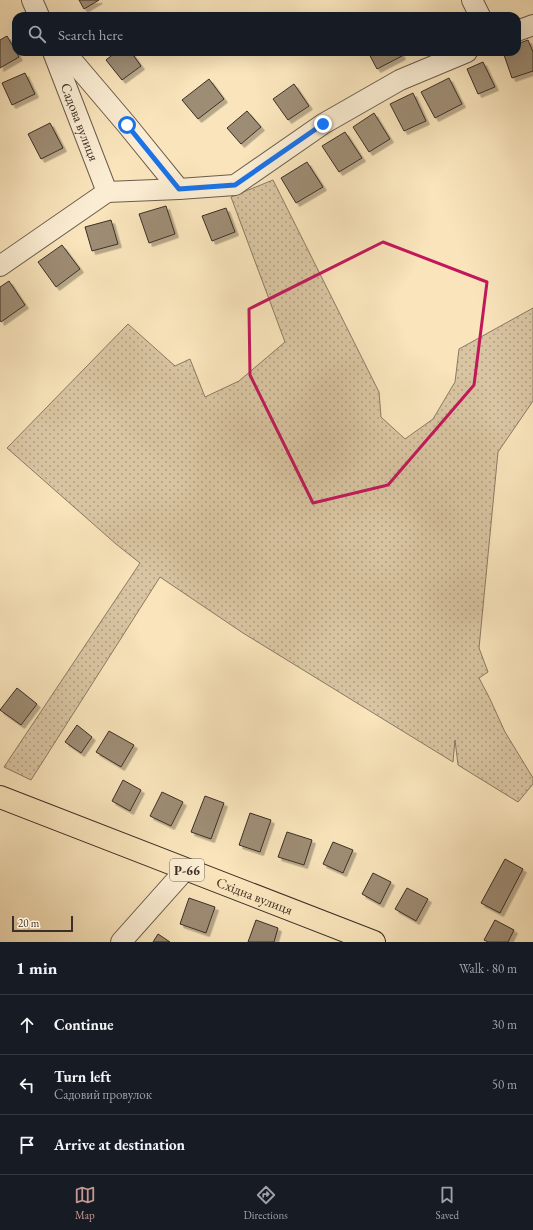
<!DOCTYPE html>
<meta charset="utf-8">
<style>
:root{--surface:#171b24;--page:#20242c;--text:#f1f3f6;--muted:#9ea1a6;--line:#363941;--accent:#c59692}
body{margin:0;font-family:"EB Garamond",serif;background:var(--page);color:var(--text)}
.scale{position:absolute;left:12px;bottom:10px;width:61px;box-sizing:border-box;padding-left:4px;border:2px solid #3c2f27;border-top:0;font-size:11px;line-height:14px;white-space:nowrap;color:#3c2f27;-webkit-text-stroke:3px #fbedd3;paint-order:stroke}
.stop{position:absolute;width:12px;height:12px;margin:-9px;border:3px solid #1a73e8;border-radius:50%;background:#fff}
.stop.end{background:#1a73e8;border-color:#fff;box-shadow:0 1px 4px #0008}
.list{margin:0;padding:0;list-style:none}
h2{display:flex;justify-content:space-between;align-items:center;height:52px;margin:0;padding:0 16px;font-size:17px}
h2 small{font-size:13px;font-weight:400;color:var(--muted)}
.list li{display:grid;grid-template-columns:26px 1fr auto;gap:12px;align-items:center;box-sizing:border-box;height:60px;padding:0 16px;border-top:1px solid var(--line)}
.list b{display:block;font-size:15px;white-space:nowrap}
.list p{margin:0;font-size:13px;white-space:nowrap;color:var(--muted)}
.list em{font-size:13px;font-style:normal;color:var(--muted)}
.icon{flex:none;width:22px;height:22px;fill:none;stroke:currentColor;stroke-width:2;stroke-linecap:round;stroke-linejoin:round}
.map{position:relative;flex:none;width:533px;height:942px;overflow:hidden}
.search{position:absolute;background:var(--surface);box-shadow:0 4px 16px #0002;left:12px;right:12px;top:12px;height:44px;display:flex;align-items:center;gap:10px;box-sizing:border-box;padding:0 14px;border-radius:12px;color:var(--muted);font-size:15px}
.sheet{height:232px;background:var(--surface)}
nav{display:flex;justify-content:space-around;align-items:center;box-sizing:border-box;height:56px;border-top:1px solid var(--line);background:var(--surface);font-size:11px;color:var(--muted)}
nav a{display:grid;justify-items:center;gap:2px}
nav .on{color:var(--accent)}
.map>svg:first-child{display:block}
.grass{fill:url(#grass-dots);stroke:#8a7a64}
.building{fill:#9e8d74;stroke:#3c2f27;filter:url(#shadow)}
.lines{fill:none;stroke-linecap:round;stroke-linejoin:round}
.street-casing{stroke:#6b5c4c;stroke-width:22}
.primary-casing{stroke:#3c2f27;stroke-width:24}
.street{stroke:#fbedd3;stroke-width:20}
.primary{stroke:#f9e4bb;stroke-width:22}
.route{stroke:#1a73e8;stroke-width:5}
.marked{fill:none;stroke:#c2185b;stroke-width:3;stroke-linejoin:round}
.labels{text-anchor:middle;stroke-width:3;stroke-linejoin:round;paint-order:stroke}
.shield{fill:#fbedd3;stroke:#75685b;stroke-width:1}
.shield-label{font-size:13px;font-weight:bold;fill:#3c2f27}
.street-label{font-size:14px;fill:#3c2f27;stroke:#fbedd3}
</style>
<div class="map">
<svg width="533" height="942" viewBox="0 0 533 942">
<defs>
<pattern id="grass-dots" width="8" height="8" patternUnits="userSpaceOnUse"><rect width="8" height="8" fill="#d9c5a2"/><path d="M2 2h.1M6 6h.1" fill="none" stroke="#b1a084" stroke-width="1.8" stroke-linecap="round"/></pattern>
<filter id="shadow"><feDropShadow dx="3.5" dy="3.5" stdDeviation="0" flood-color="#0004"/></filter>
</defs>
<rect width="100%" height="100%" fill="#f9e4bb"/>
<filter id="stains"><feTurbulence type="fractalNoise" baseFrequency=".005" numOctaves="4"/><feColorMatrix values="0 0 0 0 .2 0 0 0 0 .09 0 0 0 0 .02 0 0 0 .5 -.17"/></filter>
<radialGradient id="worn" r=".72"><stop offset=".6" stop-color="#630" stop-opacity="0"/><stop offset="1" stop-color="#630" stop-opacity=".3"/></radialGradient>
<!-- grass -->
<path class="grass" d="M 273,180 L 379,392 L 381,417 L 405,439 L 433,419 L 455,382 L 459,349 L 533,308 L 533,401 L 498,452 L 479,648 L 488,672 L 479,678 L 490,699 L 505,732 L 533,778 L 533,784 L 518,802 L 458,765 L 455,740 L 453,762 L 243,633 L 160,577 L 31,780 L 4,767 L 140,563 L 116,544 L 7,448 L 128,324 L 175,366 L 190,359 L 205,397 L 239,381 L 285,342 L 231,197 Z"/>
<!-- building -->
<path class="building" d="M 79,0 L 99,0 L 84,9 Z
M 7,36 L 19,57 L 0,68 L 0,40 Z
M 528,40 L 533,52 L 533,71 L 512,78 L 503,52 L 517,52 L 517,44 Z
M 116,52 L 131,52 L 141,66 L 122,80 L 106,60 Z
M 368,52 L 400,52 L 402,56 L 377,69 Z
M 483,62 L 495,87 L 478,94 L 467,69 Z
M 25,73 L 35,94 L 12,105 L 2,83 Z
M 449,78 L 462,104 L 435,118 L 421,92 Z
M 209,79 L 224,99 L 198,119 L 182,100 Z
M 294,84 L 309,106 L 288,120 L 273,99 Z
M 413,93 L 426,121 L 404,131 L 390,104 Z
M 247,111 L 261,127 L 241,144 L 227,128 Z
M 374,113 L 390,139 L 369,152 L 353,127 Z
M 50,123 L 63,148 L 41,159 L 28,134 Z
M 345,132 L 362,158 L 339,172 L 322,146 Z
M 307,162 L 323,187 L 296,203 L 281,178 Z
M 166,206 L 175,234 L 149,243 L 139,214 Z
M 226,208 L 235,232 L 212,241 L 202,216 Z
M 111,220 L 118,244 L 92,251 L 85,227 Z
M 62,245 L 80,269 L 56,287 L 38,262 Z
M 9,281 L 25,305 L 1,322 L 0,320 L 0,287 Z
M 17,688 L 37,704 L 21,725 L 0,710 Z
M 77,725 L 92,737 L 81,753 L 65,742 Z
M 109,731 L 134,745 L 121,767 L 96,752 Z
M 123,780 L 141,790 L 130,811 L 112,801 Z
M 162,792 L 183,802 L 171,826 L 150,816 Z
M 205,796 L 224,803 L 211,839 L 191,832 Z
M 250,813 L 271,820 L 260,852 L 239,845 Z
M 287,832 L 312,840 L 304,865 L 278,857 Z
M 333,842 L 353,850 L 343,873 L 323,864 Z
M 505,859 L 523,869 L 500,913 L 481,903 Z
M 373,873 L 391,882 L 380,904 L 362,894 Z
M 407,888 L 428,899 L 416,921 L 395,909 Z
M 189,898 L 215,907 L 206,933 L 180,924 Z
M 256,920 L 278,928 L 274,942 L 248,942 Z
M 495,920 L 514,930 L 508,942 L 488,942 L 484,940 Z
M 158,934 L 170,942 L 153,942 Z"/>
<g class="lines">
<!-- street casing -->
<g class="street-casing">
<g id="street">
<path d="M 32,0 L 39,16"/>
<path d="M 472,0 L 480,16"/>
<path d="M 517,31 L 533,25"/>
<path id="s1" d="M 53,52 L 107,192"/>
<path d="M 65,52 L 127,125 L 179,189"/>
<path d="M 107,192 L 179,189 L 235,185 L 323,124 L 400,80 L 467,52"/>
<path d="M 0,266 L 107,192"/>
<path d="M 121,942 L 186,869"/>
</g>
</g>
<!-- primary casing -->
<g class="primary-casing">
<g id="primary">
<path id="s2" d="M 0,797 L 374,942"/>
</g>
</g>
<!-- street -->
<use href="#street" class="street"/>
<!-- primary -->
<use href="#primary" class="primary"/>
</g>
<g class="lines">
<!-- route -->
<path class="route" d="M 127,125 L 179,189 L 235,185 L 323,124"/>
</g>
<!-- marked area -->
<path class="marked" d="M 383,242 L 487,282 L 474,385 L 388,485 L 313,503 L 250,375 L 249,309 Z"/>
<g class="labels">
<!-- shield labels -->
<rect class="shield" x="170" y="859" width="34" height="22" rx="3"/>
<g class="shield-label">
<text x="187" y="875">Р-66</text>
</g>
<!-- street labels -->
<g class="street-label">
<text dy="5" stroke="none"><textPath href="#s1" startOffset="75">Садова вулиця</textPath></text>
<text dy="5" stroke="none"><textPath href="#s2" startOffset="273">Східна вулиця</textPath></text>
</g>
</g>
<rect width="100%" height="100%" filter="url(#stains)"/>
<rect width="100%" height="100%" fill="url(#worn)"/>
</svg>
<div class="scale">20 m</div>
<div class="stop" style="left:127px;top:125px"></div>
<div class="stop end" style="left:323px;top:124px"></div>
<div class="search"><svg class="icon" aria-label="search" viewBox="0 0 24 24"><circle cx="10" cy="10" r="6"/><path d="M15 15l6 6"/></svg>Search here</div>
</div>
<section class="sheet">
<h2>1 min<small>Walk · 80 m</small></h2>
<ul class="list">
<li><svg class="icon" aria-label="ahead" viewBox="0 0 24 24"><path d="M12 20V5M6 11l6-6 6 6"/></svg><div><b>Continue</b></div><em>30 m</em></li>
<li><svg class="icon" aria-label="left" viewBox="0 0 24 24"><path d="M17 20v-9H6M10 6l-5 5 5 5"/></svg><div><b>Turn left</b><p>Садовий провулок</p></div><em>50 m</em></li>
<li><svg class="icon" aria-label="arrive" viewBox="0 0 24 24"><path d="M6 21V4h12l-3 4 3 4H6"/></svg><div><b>Arrive at destination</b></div></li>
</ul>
</section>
<nav>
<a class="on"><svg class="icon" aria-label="map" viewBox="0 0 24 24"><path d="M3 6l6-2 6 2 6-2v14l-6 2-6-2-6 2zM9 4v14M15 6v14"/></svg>Map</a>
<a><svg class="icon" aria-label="directions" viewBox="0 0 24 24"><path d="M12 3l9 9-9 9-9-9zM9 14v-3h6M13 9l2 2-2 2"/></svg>Directions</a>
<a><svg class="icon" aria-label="saved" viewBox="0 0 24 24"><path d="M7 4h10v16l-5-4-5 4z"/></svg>Saved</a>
</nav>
